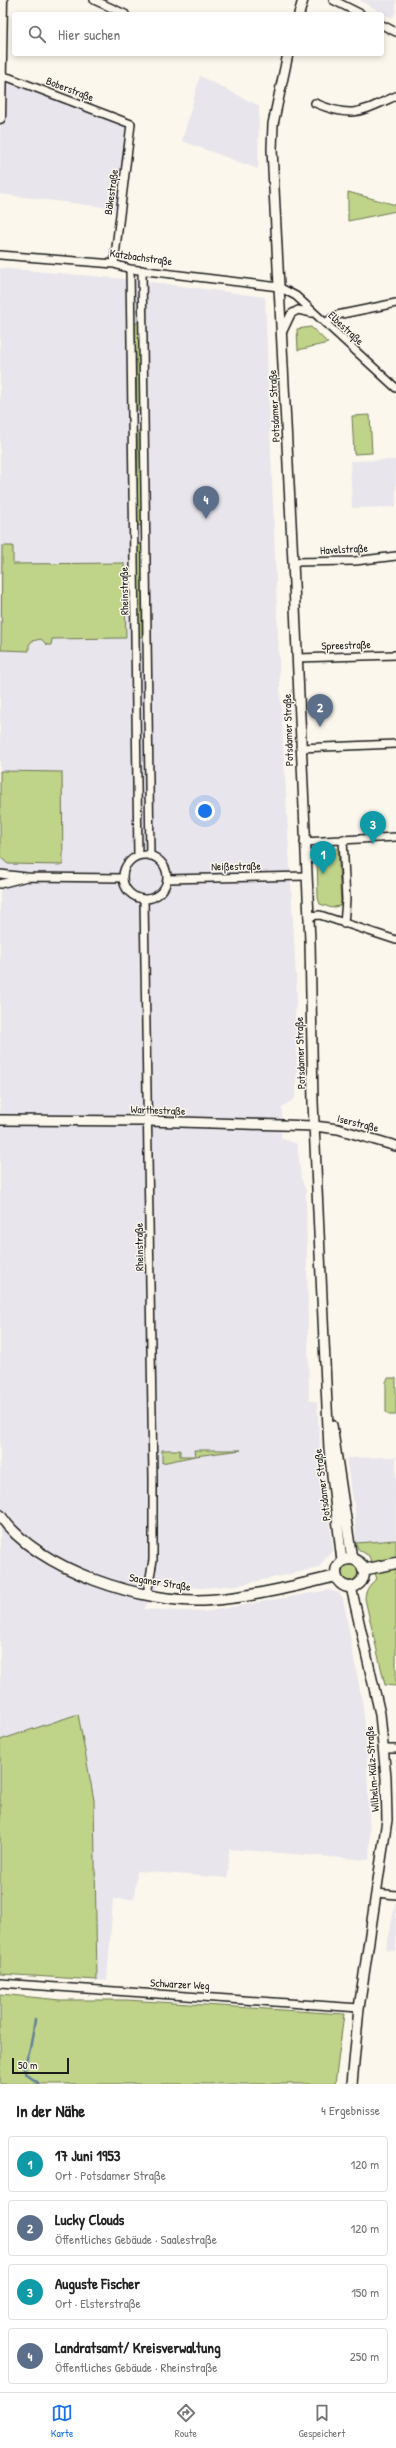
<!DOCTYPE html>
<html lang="de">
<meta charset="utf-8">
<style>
:root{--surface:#fff;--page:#f2f2f2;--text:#222;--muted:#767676;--line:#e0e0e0;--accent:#1a73e8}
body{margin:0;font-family:"Patrick Hand",sans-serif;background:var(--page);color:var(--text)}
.scale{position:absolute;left:12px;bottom:10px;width:57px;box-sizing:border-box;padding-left:4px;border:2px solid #1c1c1c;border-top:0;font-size:11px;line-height:14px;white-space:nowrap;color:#1c1c1c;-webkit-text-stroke:3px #fbf7ec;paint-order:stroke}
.you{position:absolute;left:205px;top:811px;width:14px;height:14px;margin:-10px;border:3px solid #fff;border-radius:50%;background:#1a73e8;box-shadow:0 0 0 6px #1a73e833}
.badge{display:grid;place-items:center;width:26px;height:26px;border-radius:50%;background:var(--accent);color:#fff;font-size:13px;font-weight:700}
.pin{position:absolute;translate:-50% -33px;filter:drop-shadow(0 1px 2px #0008)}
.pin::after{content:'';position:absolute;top:21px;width:14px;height:12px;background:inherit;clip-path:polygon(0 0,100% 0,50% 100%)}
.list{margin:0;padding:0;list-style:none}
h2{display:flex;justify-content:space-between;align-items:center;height:52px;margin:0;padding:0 16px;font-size:17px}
h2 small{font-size:13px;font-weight:400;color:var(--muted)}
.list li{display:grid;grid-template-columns:26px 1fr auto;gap:12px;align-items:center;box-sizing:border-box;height:56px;margin:0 8px 8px;padding:0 8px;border:1px solid var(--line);border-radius:4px}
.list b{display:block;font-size:15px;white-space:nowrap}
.list p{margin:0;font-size:13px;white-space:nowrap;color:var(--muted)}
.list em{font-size:13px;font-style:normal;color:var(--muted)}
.icon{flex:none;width:22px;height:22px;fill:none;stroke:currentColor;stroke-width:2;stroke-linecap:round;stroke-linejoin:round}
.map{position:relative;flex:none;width:396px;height:2084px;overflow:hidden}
.search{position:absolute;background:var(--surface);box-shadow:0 2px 6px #0003;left:12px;right:12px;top:12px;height:44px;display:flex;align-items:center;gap:10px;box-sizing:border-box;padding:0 14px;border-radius:4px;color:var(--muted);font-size:15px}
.sheet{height:308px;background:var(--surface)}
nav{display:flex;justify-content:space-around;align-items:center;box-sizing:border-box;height:56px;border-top:1px solid var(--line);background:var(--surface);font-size:11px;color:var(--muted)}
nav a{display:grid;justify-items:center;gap:2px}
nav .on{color:var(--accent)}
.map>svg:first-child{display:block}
.built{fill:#e8e5ec}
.green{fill:#bfd389;stroke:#6e7852}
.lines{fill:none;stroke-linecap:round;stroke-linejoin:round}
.stream{stroke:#628199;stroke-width:2.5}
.minor-casing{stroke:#1c1c1c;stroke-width:10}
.tertiary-casing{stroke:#1c1c1c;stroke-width:12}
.secondary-casing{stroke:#1c1c1c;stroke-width:13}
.minor{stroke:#fbf7ec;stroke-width:7}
.tertiary{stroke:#fbf7ec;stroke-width:9}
.secondary{stroke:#fbf7ec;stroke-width:10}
.labels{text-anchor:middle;stroke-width:3;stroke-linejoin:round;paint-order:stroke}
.street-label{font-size:11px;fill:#1c1c1c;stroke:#fbf7ec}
</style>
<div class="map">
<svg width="396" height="2084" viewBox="0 0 396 2084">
<rect width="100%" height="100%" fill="#fbf7ec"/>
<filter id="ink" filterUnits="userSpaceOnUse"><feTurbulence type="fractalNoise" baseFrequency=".025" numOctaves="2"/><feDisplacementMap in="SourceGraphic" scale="8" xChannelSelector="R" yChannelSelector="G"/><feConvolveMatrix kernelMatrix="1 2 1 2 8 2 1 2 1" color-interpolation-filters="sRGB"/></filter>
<g filter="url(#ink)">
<!-- built -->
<path class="built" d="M 359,0 L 396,0 L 396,11 L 392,18 Z
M 0,76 L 131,124 L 119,209 L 0,194 Z
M 200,76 L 259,106 L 258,169 L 182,141 Z
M 0,268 L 136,280 L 265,297 L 280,687 L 297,995 L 295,1013 L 297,1071 L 295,1098 L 282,1107 L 281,1138 L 297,1144 L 301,1178 L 306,1191 L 309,1400 L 317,1402 L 321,1461 L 333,1549 L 318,1568 L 239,1585 L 202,1588 L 159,1585 L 144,1609 L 204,1612 L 329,1590 L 339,1593 L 343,1598 L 363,1707 L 366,1739 L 370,1842 L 369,1860 L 229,1849 L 228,1878 L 137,1871 L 134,1899 L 113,1899 L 107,1981 L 97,1980 L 94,1800 L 78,1714 L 0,1740 Z
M 396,460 L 396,507 L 352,508 L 350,461 Z
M 396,1457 L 396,1540 L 356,1543 L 355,1511 L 346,1458 Z
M 396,1901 L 396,1951 L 386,1950 Z"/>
<!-- green -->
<path class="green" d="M 348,192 L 396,205 L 396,211 L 348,221 Z
M 138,322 L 140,323 L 141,409 L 139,411 L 137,409 L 135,324 Z
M 311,327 L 328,343 L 298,350 L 297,329 Z
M 370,415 L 372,453 L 354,454 L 352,416 Z
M 139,430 L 141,431 L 142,524 L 139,526 L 137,524 L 138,431 Z
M 139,543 L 142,545 L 142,638 L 138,634 L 138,545 Z
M 2,546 L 13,546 L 13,564 L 124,563 L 126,638 L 52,639 L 51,645 L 47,645 L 41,639 L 32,641 L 29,645 L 29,651 L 1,650 Z
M 0,771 L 62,772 L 63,865 L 8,864 L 0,857 Z
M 331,845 L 338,849 L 341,905 L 332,908 L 320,904 L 318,898 L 317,849 Z
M 388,1378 L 396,1378 L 396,1415 L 389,1415 L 386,1412 L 386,1382 Z
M 162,1450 L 180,1450 L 180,1456 L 195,1456 L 194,1450 L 241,1450 L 195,1456 L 162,1463 Z
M 396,1540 L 396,1686 L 385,1685 L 365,1599 C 365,1591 370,1583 377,1579 L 369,1556 L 358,1549 L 356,1543 Z
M340 1572a9 9 0 1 1 18 0a9 9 0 1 1-18 0Z
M 78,1714 L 94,1800 L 97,1980 L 0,1974 L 0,1740 Z
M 0,1994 L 60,2000 L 127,2000 L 344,2014 L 335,2084 L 0,2084 Z"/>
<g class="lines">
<!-- stream -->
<path class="stream" d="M 35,2020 L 30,2049 L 24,2066 L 27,2075 L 40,2084"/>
<!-- minor casing -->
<g class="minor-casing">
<path id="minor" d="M 94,0 L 125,14
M 333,0 L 361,14
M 382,25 L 396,32
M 1,76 L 10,78 L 131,124 L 114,264
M 315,103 C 353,119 360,112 396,96
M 0,255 L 114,264 L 130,269 L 279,287 L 296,296 L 396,388
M 130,269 L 138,856
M 142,270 L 150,856
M 325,323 L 337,315 L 396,303
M 282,333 L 291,314 L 298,310 L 312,313
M 293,562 L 355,561 L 396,556
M 297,658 L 396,655
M 300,748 L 396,744
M 343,839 L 346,900 L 344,924
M 304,842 L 396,837
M123 877a22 22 0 1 1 44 0a22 22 0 1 1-44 0Z
M 0,874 L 27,877 L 123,878
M 167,879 L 307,876
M 0,884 L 27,877
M 144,899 L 153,1478 L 153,1560 L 147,1594
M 308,916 L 320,915 L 396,940
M 384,1749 L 396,1749
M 377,1893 L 396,1895
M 0,1983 L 359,2008"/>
</g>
<!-- tertiary casing -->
<g class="tertiary-casing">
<path id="tertiary" d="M 299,14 L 303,0
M 288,54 L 273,124 L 272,149 L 293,562 L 310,941 L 313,1102 L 329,1449 L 342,1561
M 0,1120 L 148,1121 L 314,1126 L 338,1129 L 396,1146
M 332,1425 L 352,1559
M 351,1587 L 380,1714 L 386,1778 L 387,1820 L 359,2008 L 352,2084"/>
</g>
<!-- secondary casing -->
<g class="secondary-casing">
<path id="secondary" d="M 0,118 L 2,0
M 0,1515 C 36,1570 147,1605 210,1600 C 252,1597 295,1586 336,1576
M336 1573a14 14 0 1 1 28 0a14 14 0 1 1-28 0Z
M 363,1570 L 396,1563"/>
</g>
<!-- minor -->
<use href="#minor" class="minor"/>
<!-- tertiary -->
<use href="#tertiary" class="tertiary"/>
<!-- secondary -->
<use href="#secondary" class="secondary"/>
</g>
</g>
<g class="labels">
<!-- street labels -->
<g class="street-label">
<text transform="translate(70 89) rotate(21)" y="4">Boberstraße</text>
<text transform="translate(111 192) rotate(-82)" y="4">Bäkestraße</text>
<text transform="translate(141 257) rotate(8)" y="4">Katzbachstraße</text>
<text transform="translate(346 328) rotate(43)" y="4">Elbestraße</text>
<text transform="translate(274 406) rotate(-93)" y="4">Potsdamer Straße</text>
<text transform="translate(344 549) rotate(-3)" y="4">Havelstraße</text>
<text transform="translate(124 591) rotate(-91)" y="4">Rheinstraße</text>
<text transform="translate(346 645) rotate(-2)" y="4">Spreestraße</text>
<text transform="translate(288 730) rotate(-92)" y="4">Potsdamer Straße</text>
<text transform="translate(236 866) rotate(-1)" y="4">Neißestraße</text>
<text transform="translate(300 1053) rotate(-92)" y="4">Potsdamer Straße</text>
<text transform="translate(158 1110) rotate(2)" y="4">Warthestraße</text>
<text transform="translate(358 1123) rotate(14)" y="4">Iserstraße</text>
<text transform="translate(139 1247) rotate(-91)" y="4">Rheinstraße</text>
<text transform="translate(322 1485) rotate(-97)" y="4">Potsdamer Straße</text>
<text transform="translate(160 1582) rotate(9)" y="4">Saganer Straße</text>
<text transform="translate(372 1769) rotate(-94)" y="4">Wilhelm-Külz-Straße</text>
<text transform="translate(180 1984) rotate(3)" y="4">Schwarzer Weg</text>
</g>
</g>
</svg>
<div class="scale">50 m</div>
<div class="you"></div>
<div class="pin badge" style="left:323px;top:874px;background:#0f9aa8">1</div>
<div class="pin badge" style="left:320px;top:727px;background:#5c6f8a">2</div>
<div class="pin badge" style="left:373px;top:844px;background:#0f9aa8">3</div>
<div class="pin badge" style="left:206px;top:519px;background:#5c6f8a">4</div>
<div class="search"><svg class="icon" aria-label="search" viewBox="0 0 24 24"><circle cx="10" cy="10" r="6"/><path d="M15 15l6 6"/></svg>Hier suchen</div>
</div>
<section class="sheet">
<h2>In der Nähe<small>4 Ergebnisse</small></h2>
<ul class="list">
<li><span class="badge" style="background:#0f9aa8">1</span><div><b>17 Juni 1953</b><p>Ort · Potsdamer Straße</p></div><em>120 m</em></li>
<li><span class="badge" style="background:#5c6f8a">2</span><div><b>Lucky Clouds</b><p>Öffentliches Gebäude · Saalestraße</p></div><em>120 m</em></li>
<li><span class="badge" style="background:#0f9aa8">3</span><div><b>Auguste Fischer</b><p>Ort · Elsterstraße</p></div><em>150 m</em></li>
<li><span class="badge" style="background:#5c6f8a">4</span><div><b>Landratsamt/ Kreisverwaltung</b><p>Öffentliches Gebäude · Rheinstraße</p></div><em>250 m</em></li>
</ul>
</section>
<nav>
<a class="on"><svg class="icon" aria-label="map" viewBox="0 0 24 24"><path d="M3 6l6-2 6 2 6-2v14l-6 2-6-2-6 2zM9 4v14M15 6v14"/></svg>Karte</a>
<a><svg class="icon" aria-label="directions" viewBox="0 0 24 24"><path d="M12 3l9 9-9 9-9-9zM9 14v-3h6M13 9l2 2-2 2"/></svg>Route</a>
<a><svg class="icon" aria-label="saved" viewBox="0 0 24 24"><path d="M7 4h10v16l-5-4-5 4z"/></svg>Gespeichert</a>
</nav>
